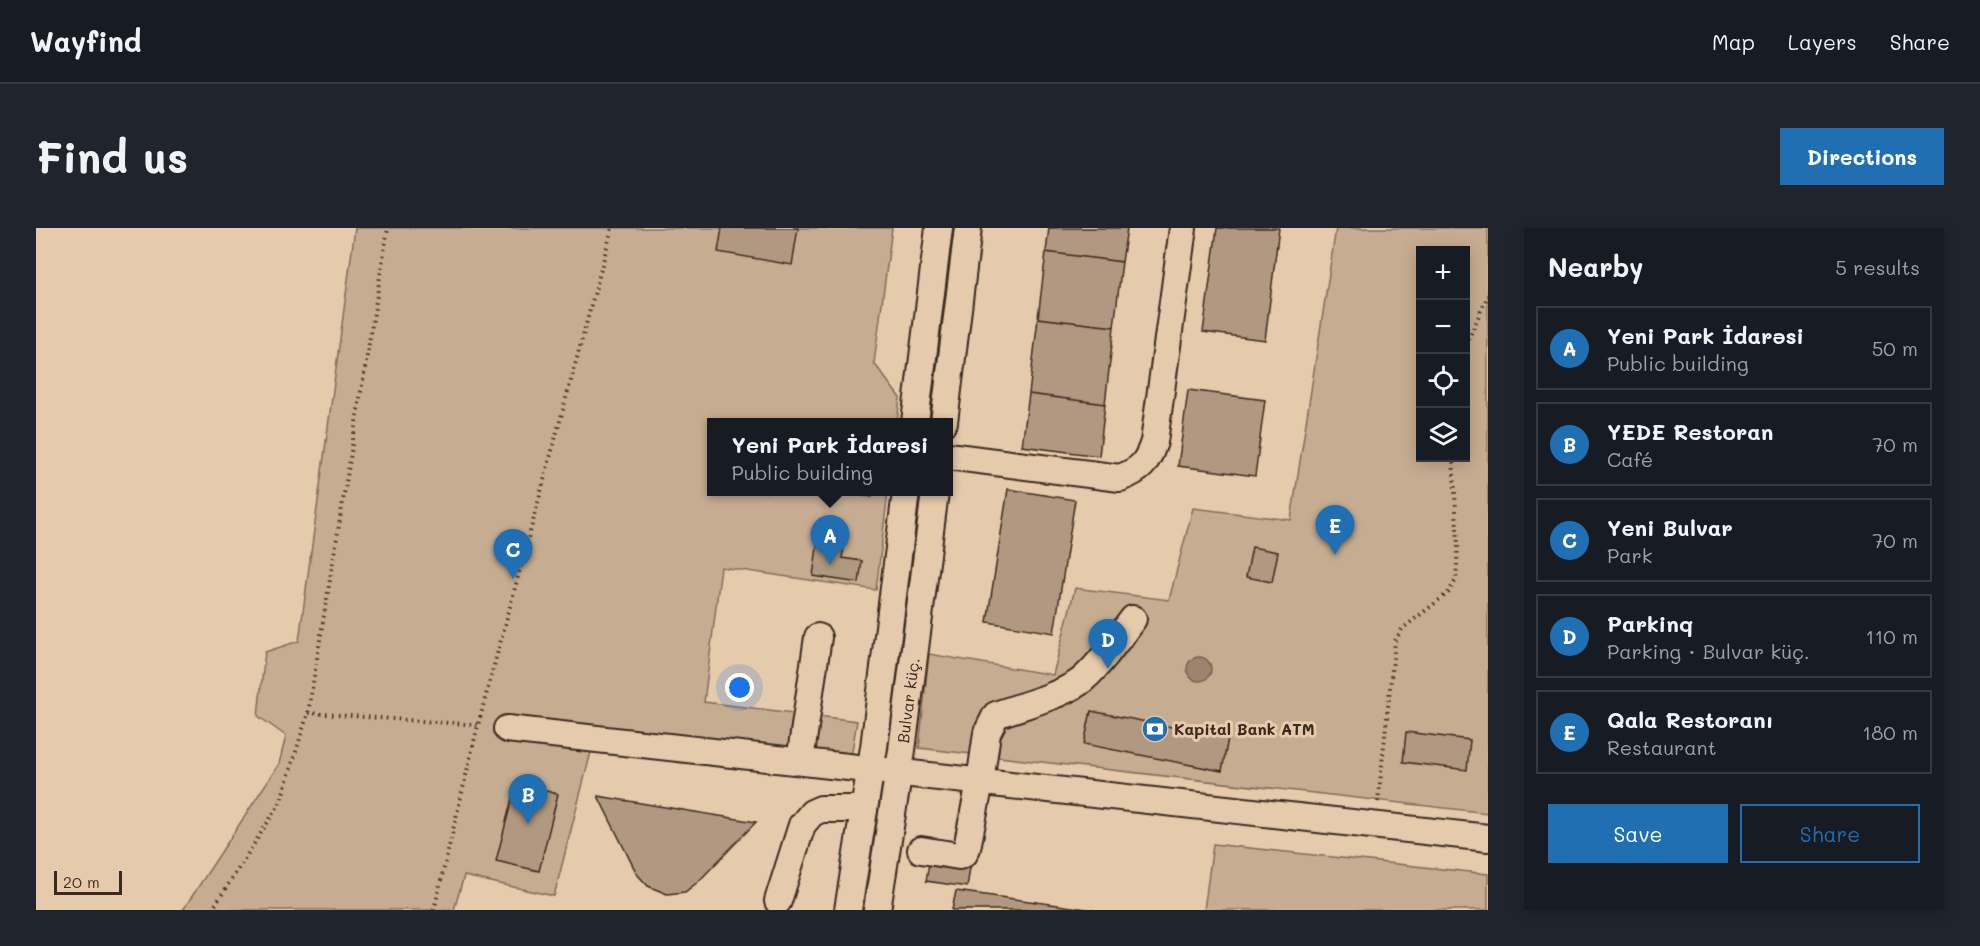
<!DOCTYPE html>
<meta charset="utf-8">
<style>
:root{--surface:#171b24;--page:#20242c;--text:#f1f3f6;--muted:#9ea1a6;--line:#363941;--accent:#1f6fb2}
body{margin:0;font-family:Mali,sans-serif;background:var(--page);color:var(--text)}
.controls{position:absolute;right:18px;top:18px;display:grid;overflow:hidden;border-radius:0px;box-shadow:0 3px 15px #0003}
.controls button{width:54px;height:54px;display:grid;place-items:center;padding:0;border:0;border-bottom:2px solid var(--line);background:var(--surface);color:var(--text);font:30px sans-serif}
.scale{position:absolute;left:18px;bottom:15px;width:68px;box-sizing:border-box;padding-left:6px;border:3px solid #3b2a1e;border-top:0;font-size:16px;line-height:21px;white-space:nowrap;color:#3b2a1e;-webkit-text-stroke:4px #e5caac;paint-order:stroke}
.you{position:absolute;left:704px;top:460px;width:21px;height:21px;margin:-15px;border:4px solid #fff;border-radius:50%;background:#1a73e8;box-shadow:0 0 0 9px #1a73e833}
.badge{display:grid;place-items:center;width:39px;height:39px;border-radius:50%;background:var(--accent);color:#fff;font-size:20px;font-weight:700}
.pin{position:absolute;translate:-50% -50px;filter:drop-shadow(0 2px 3px #0008)}
.pin::after{content:'';position:absolute;top:32px;width:21px;height:18px;background:inherit;clip-path:polygon(0 0,100% 0,50% 100%)}
.popup{position:absolute;left:671px;top:190px;width:246px;height:78px;box-sizing:border-box;display:grid;place-content:center;border-radius:0px;background:var(--surface);filter:drop-shadow(0 2px 4px #0005);font-size:20px;white-space:nowrap;color:var(--muted)}
.popup b{font-size:22px;color:var(--text)}
.popup::after{content:'';position:absolute;left:50%;top:100%;margin-left:-12px;border:12px solid transparent;border-top-color:var(--surface)}
.list{margin:0;padding:0;list-style:none}
h2{display:flex;justify-content:space-between;align-items:center;height:78px;margin:0;padding:0 24px;font-size:26px}
h2 small{font-size:20px;font-weight:400;color:var(--muted)}
.list li{display:grid;grid-template-columns:39px 1fr auto;gap:18px;align-items:center;box-sizing:border-box;height:84px;margin:0 12px 12px;padding:0 12px;border:2px solid var(--line);border-radius:0px}
.list b{display:block;font-size:22px;white-space:nowrap}
.list p{margin:0;font-size:20px;white-space:nowrap;color:var(--muted)}
.list em{font-size:20px;font-style:normal;color:var(--muted)}
.actions{display:flex;gap:12px;padding:18px 24px}
.actions a{flex:1;padding:14px 0;border:2px solid var(--accent);border-radius:0px;text-align:center;font-size:21px;color:var(--accent)}
.actions .main{background:var(--accent);color:#fff}
.icon{flex:none;width:33px;height:33px;fill:none;stroke:currentColor;stroke-width:2;stroke-linecap:round;stroke-linejoin:round}
.map{position:relative;flex:none;width:1452px;height:682px;overflow:hidden;border-radius:0px}
header{display:flex;align-items:center;gap:36px;box-sizing:border-box;height:84px;padding:0 30px;background:var(--surface);border-bottom:2px solid var(--line)}
header strong{font-size:28px}
nav{display:flex;gap:33px;margin-inline-start:auto;font-size:21px}
.intro{display:flex;align-items:center;justify-content:space-between;box-sizing:border-box;height:144px;padding:0 36px}
h1{margin:0;font-size:42px}
.button{padding:15px 27px;border-radius:0px;background:var(--accent);color:#fff;font-size:21px;font-weight:700}
main{display:flex;gap:36px;padding:0 36px}
aside{flex:1;background:var(--surface);border-radius:0px;box-shadow:0 3px 15px #0003}
.map>svg:first-child{display:block}
.green{fill:#c6ad92;stroke:#806c58;stroke-width:1.5;fill-rule:evenodd}
.water{fill:#9b856e;stroke:#75614e;stroke-width:1.5}
.building{fill:#b19880;stroke:#3b2a1e;stroke-width:1.5}
.lines{fill:none;stroke-linecap:round;stroke-linejoin:round}
.minor-casing{stroke:#3b2a1e;stroke-width:30}
.path{stroke:#3b2a1e;stroke-width:4;stroke-dasharray:1.5 4.5;stroke-linecap:butt}
.minor{stroke:#e5caac;stroke-width:26}
.labels{text-anchor:middle;stroke-width:6;stroke-linejoin:round;paint-order:stroke}
.street-label{font-size:16px;fill:#3b2a1e;stroke:#e5caac}
.poi-label{font-size:16px;font-weight:bold;fill:#3b2a1e;stroke:#e5caac;text-anchor:start}
</style>
<header>
<strong>Wayfind</strong>
<nav><a>Map</a><a>Layers</a><a>Share</a></nav>
</header>
<div class="intro"><h1>Find us</h1><a class="button">Directions</a></div>
<main>
<div class="map">
<svg width="1452" height="682" viewBox="0 0 1452 682">
<rect width="100%" height="100%" fill="#e5caac"/>
<filter id="ink" filterUnits="userSpaceOnUse"><feTurbulence type="fractalNoise" baseFrequency=".0167" numOctaves="2"/><feDisplacementMap in="SourceGraphic" scale="12" xChannelSelector="R" yChannelSelector="G"/><feConvolveMatrix kernelMatrix="1 2 1 2 8 2 1 2 1" color-interpolation-filters="sRGB"/></filter>
<g filter="url(#ink)">
<!-- green -->
<path class="green" d="M 319,0 L 856,0 L 838,135 L 864,170 L 861,194 L 676,194 L 676,264 L 852,264 L 840,362 L 685,339 L 668,474 L 821,493 L 811,553 L 555,524 L 518,668 L 428,648 L 418,682 L 147,682 L 243,536 L 250,508 L 222,488 L 229,424 L 263,413 Z
M 1300,0 L 1452,0 L 1452,585 L 883,520 L 893,426 L 1017,447 L 1039,360 L 1133,372 L 1157,280 L 1255,292 ZM 1384,22 L 1430,22 L 1430,230 L 1384,230 Z
M 1177,616 L 1452,646 L 1452,682 L 1168,682 Z"/>
<!-- water -->
<path class="water" d="M1151 441a12 12 0 1 1 24 0a12 12 0 1 1-24 0Z"/>
<!-- building -->
<path class="building" d="M 686,0 L 762,0 L 756,37 L 682,24 Z
M 1013,0 L 1091,0 L 1086,34 L 1010,24 Z
M 1181,0 L 1243,0 L 1229,112 L 1167,104 Z
M 1010,24 L 1086,34 L 1078,99 L 1002,90 Z
M 1002,90 L 1078,99 L 1069,176 L 993,166 Z
M 1152,162 L 1229,172 L 1219,248 L 1142,238 Z
M 993,166 L 1069,176 L 1063,228 L 986,218 Z
M 972,261 L 1039,272 L 1018,405 L 951,394 Z
M 800,264 L 837,264 L 836,269 Z
M 784,297 L 811,301 L 806,330 L 826,333 L 823,355 L 777,348 Z
M 1216,319 L 1242,324 L 1236,354 L 1210,349 Z
M 1055,483 L 1192,510 L 1186,543 L 1048,516 Z
M 1370,504 L 1434,512 L 1431,542 L 1367,534 Z
M 480,555 L 522,566 L 503,643 L 460,633 Z
M 562,568 L 720,594 L 663,653 L 649,664 L 631,666 L 612,658 L 601,646 Z
M 893,635 L 934,640 L 931,659 L 890,653 Z
M 920,663 L 1058,682 L 916,682 Z"/>
<g class="lines">
<!-- minor casing -->
<g class="minor-casing">
<g id="minor">
<path d="M 879,194 L 903,0"/>
<path d="M 908,194 L 932,0"/>
<path d="M 912,228 L 1084,250 C 1105,242 1111,235 1118,214 L 1147,0"/>
<path d="M 471,501 L 1452,610"/>
<path d="M 764,533 L 782,409"/>
<path d="M 885,622 L 923,628 L 928,626 L 931,620 L 944,554 L 951,505 L 960,487 C 987,477 1018,470 1042,455 C 1060,443 1083,409 1097,391"/>
<path d="M 742,673 L 766,597 L 776,585 L 785,581 L 828,581"/>
<path d="M 812,682 L 838,519 L 870,264"/>
<path id="s1" d="M 841,682 L 866,522 L 899,264"/>
</g>
</g>
<!-- path -->
<path class="path" d="M 1430,117 L 1452,67
M 272,485 L 443,497
M 1342,574 L 1359,413 L 1366,401 L 1412,365 L 1420,352 L 1422,317 L 1417,230
M 176,682 L 244,575 L 272,485 L 352,0
M 398,682 L 442,497 L 576,0"/>
<!-- minor -->
<use href="#minor" class="minor"/>
</g>
</g>
<!-- icons -->
<defs>
<g id="bank-disc" transform="scale(1.35)"><circle r="9.5" fill="#1f6fb2" stroke="#e5caac"/><path d="M-6-4H6V4H-6ZM0-2.3a2.3 2.3 0 1 0 0 4.6a2.3 2.3 0 1 0 0-4.6Z" fill="#fff"/></g>
</defs>
<g fill-rule="evenodd">
<use href="#bank-disc" x="1119" y="501"/>
</g>
<g class="labels">
<!-- street labels -->
<g class="street-label">
<text dy="6" stroke="none"><textPath href="#s1" startOffset="212">Bulvar küç.</textPath></text>
</g>
<!-- poi labels -->
<g class="poi-label">
<text x="1138" y="507">Kapital Bank ATM</text>
</g>
</g>
</svg>
<div class="controls">
<button>+</button>
<button>−</button>
<button><svg class="icon" aria-label="locate" viewBox="0 0 24 24"><circle cx="12" cy="12" r="6"/><path d="M12 2v4M12 18v4M2 12h4M18 12h4"/></svg></button>
<button><svg class="icon" aria-label="layers" viewBox="0 0 24 24"><path d="M12 4l9 5-9 5-9-5zM3 14l9 5 9-5"/></svg></button>
</div>
<div class="scale">20 m</div>
<div class="you"></div>
<div class="pin badge" style="left:794px;top:337px">A</div>
<div class="popup"><b>Yeni Park İdarəsi</b>Public building</div>
<div class="pin badge" style="left:492px;top:596px">B</div>
<div class="pin badge" style="left:477px;top:351px">C</div>
<div class="pin badge" style="left:1072px;top:441px">D</div>
<div class="pin badge" style="left:1299px;top:327px">E</div>
</div>
<aside>
<h2>Nearby<small>5 results</small></h2>
<ul class="list">
<li><span class="badge">A</span><div><b>Yeni Park İdarəsi</b><p>Public building</p></div><em>50 m</em></li>
<li><span class="badge">B</span><div><b>YEDE Restoran</b><p>Café</p></div><em>70 m</em></li>
<li><span class="badge">C</span><div><b>Yeni Bulvar</b><p>Park</p></div><em>70 m</em></li>
<li><span class="badge">D</span><div><b>Parkinq</b><p>Parking · Bulvar küç.</p></div><em>110 m</em></li>
<li><span class="badge">E</span><div><b>Qala Restoranı</b><p>Restaurant</p></div><em>180 m</em></li>
</ul>
<div class="actions"><a class="main">Save</a><a>Share</a></div>
</aside>
</main>
